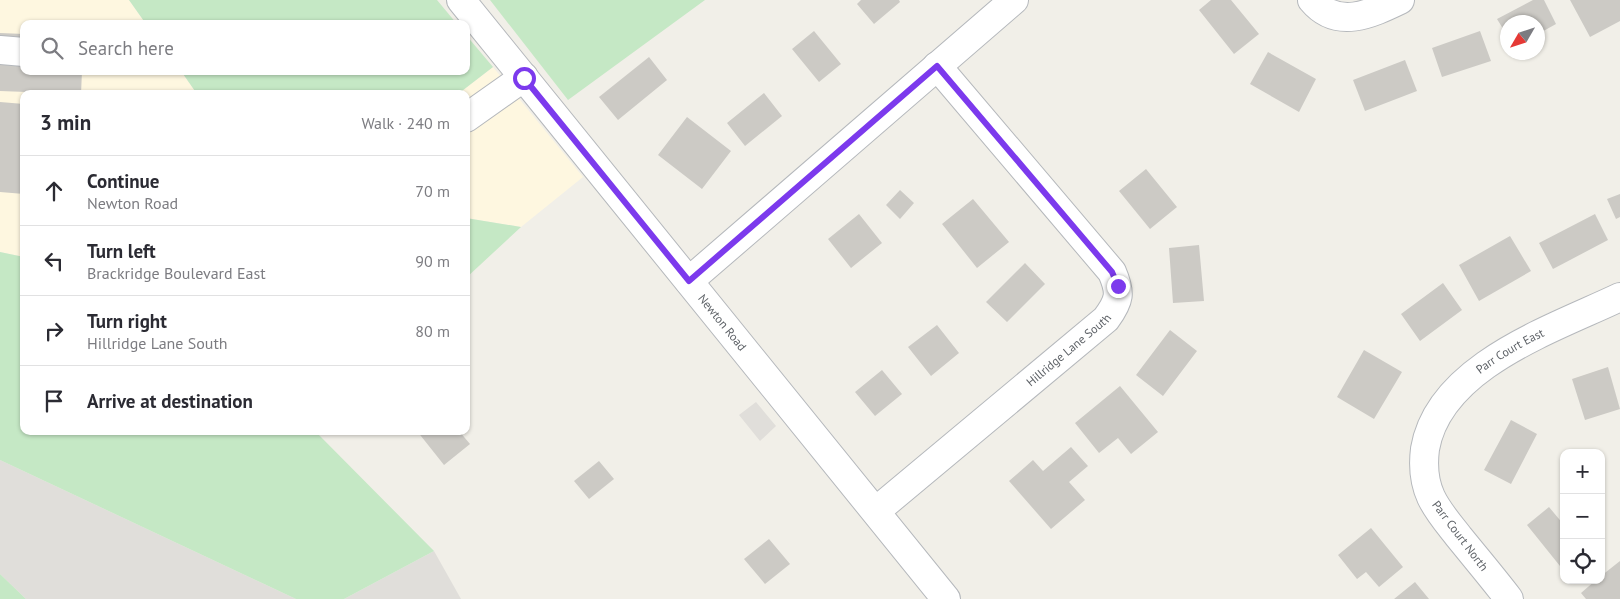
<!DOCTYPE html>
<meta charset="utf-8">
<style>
:root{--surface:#fff;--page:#f2f2f3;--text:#2b2b33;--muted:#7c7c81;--line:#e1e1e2}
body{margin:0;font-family:"PT Sans",sans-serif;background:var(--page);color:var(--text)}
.controls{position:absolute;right:15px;bottom:15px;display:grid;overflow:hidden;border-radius:10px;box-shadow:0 1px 4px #0004}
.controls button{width:45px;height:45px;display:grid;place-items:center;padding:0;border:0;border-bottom:1px solid var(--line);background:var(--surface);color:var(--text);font:25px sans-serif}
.compass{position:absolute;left:1500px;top:15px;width:45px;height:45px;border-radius:50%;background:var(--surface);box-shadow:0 1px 4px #0004;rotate:231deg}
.stop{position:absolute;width:15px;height:15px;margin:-11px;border:4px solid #7c3aed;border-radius:50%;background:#fff}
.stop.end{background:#7c3aed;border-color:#fff;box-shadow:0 1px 5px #0008}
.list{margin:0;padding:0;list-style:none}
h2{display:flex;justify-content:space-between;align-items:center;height:65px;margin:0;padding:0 20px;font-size:21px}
h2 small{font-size:16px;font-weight:400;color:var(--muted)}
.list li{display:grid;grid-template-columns:32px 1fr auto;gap:15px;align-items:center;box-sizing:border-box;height:70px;padding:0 20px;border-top:1px solid var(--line)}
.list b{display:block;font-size:19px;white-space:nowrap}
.list p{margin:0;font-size:16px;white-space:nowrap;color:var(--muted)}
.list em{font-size:16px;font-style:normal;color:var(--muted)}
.icon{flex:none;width:28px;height:28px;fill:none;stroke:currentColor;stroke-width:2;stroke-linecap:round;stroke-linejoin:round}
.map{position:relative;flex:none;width:1620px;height:599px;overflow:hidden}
.search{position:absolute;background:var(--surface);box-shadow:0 1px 4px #0004;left:20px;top:20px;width:450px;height:55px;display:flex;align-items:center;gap:12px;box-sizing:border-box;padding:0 18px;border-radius:10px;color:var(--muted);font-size:19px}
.panel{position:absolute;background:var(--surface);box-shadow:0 1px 4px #0004;left:20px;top:90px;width:450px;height:345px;border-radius:10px}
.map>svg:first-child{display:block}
.commercial{fill:#fef7e0}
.industrial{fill:#e0deda}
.green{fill:#c5e8c5}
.building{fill:#cccac5}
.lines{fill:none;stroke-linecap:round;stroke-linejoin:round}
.minor-casing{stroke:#b5b8bc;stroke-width:30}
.minor{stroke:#fff;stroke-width:28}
.route{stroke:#7c3aed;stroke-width:6}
.labels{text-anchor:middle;stroke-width:4.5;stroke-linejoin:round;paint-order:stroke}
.street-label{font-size:12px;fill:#5f6368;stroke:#fff}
</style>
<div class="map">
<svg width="1620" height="599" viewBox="0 0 1620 599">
<rect width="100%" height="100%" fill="#f1efe8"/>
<!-- commercial -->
<path class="commercial" d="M 0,0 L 129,0 L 146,24 L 24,24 L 24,71 L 181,71 L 197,94 L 24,94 L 24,257 L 0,252 Z
M 493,67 L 583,177 L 521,227 L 466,218 L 466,94 L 458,94 Z"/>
<!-- industrial -->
<path class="industrial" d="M 756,402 L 776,426 L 760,441 L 739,415 Z
M 0,460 L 296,599 L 26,599 L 0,574 Z
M 434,551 L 461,599 L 344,599 Z"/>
<!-- green -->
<path class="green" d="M 129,0 L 437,0 L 457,24 L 146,24 Z
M 490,0 L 705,0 L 568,100 Z
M 466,35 L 493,67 L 458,94 L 197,94 L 181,71 L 466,71 Z
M 466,218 L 521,227 L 466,278 Z
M 0,252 L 24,257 L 24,431 L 315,431 L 434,551 L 344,599 L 296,599 L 0,460 Z
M 0,574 L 26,599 L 0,599 Z"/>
<!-- building -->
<path class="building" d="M 861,0 L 899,0 L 900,2 L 874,24 L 857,4 Z
M 1211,0 L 1231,0 L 1259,34 L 1234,54 L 1199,10 Z
M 1533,0 L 1544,0 L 1556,24 L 1538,34 L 1538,22 L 1508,22 L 1508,37 L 1497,19 Z
M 1570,0 L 1620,0 L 1620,21 L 1590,37 Z
M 814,31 L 841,64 L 819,82 L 792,49 Z
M 1480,31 L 1491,61 L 1442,77 L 1432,48 Z
M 0,33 L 24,34 L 24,71 L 82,71 L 81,94 L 0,91 Z
M 1268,52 L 1316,79 L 1299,112 L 1250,84 Z
M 649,57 L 667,80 L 618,120 L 599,97 Z
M 1405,60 L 1417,91 L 1365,111 L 1353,80 Z
M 764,93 L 782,116 L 745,146 L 727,123 Z
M 0,102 L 24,104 L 24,194 L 0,192 Z
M 687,117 L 731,151 L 702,189 L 658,155 Z
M 1146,169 L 1177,207 L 1150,229 L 1119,191 Z
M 900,190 L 914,203 L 900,219 L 886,205 Z
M 1620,194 L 1620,217 L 1616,219 L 1607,199 Z
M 973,199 L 1009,242 L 977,268 L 942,224 Z
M 859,214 L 882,243 L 851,268 L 828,239 Z
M 1595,214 L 1608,240 L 1553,269 L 1539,243 Z
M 1510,236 L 1531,271 L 1479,301 L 1459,265 Z
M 1199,245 L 1204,301 L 1173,303 L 1169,248 Z
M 1025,263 L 1045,284 L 1007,322 L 986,302 Z
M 1443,283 L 1462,310 L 1420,341 L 1401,314 Z
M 937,325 L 959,353 L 931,376 L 908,347 Z
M 1170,330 L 1197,351 L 1163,396 L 1136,375 Z
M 1364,350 L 1402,372 L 1374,419 L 1337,397 Z
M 1608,367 L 1620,409 L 1585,420 L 1572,379 Z
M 882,370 L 902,394 L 875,416 L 855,392 Z
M 1120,386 L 1158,432 L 1131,454 L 1118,438 L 1099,453 L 1075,423 Z
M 1511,420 L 1537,434 L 1511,484 L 1484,470 Z
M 417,431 L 459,431 L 470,444 L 444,465 Z
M 1071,447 L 1088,466 L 1069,482 L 1085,500 L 1051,529 L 1009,481 L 1033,460 L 1043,471 Z
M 599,461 L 614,479 L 589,499 L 574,481 Z
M 1549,507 L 1564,525 L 1564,571 L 1527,525 Z
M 1371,528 L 1403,567 L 1379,587 L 1366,572 L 1357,579 L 1338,555 Z
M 769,539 L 790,564 L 765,584 L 744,559 Z
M 1620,561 L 1620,599 L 1586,599 L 1581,593 L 1596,580 L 1601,580 L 1601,576 Z
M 1415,582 L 1429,599 L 1394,599 Z"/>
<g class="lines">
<!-- minor casing -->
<g class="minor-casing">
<g id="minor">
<path id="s1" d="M 461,0 L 946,599"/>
<path d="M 1312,0 C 1337,30 1371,14 1400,0"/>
<path d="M 0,50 L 24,52"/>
<path d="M 466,118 L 524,77"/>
<path d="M 689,281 L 1014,0"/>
<path id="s2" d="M 876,511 L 1106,319 C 1120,300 1121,293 1112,272 L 937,66"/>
<path id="s3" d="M 1509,599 C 1493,578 1476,558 1459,537 C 1449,524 1438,512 1431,497 C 1424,482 1423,465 1425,449 C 1439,366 1553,329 1620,297"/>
</g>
</g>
<!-- minor -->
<use href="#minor" class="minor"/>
</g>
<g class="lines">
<!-- route -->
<path class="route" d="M 524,78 L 689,281 L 937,66 L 1112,272 L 1118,286"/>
</g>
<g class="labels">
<!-- street labels -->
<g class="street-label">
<text dy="4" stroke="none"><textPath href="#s1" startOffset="415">Newton Road</textPath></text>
<text dy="4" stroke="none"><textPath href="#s2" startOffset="251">Hillridge Lane South</textPath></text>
<text dy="4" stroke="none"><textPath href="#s3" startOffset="312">Parr Court East</textPath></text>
<text transform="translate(1460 536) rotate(53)" y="4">Parr Court North</text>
</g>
</g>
</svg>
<div class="controls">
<button>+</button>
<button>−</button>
<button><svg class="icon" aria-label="locate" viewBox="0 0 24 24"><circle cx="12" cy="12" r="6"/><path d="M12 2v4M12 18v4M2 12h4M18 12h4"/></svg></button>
</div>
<svg class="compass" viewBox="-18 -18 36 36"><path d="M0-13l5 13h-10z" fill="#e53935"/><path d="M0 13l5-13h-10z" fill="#7c7c81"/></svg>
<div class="stop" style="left:524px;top:78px"></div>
<div class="stop end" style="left:1118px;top:286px"></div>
<div class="search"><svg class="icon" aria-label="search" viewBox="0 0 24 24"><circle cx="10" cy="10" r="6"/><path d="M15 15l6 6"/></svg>Search here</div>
<section class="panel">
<h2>3 min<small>Walk · 240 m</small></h2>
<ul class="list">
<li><svg class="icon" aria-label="ahead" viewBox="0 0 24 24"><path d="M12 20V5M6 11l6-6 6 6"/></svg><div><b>Continue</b><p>Newton Road</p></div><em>70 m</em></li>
<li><svg class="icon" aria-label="left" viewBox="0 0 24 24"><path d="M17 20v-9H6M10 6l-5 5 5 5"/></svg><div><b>Turn left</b><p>Brackridge Boulevard East</p></div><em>90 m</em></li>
<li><svg class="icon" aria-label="right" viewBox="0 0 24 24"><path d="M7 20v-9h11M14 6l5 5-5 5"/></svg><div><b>Turn right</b><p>Hillridge Lane South</p></div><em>80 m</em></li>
<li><svg class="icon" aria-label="arrive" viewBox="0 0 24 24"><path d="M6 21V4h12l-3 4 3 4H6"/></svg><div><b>Arrive at destination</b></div></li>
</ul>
</section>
</div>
